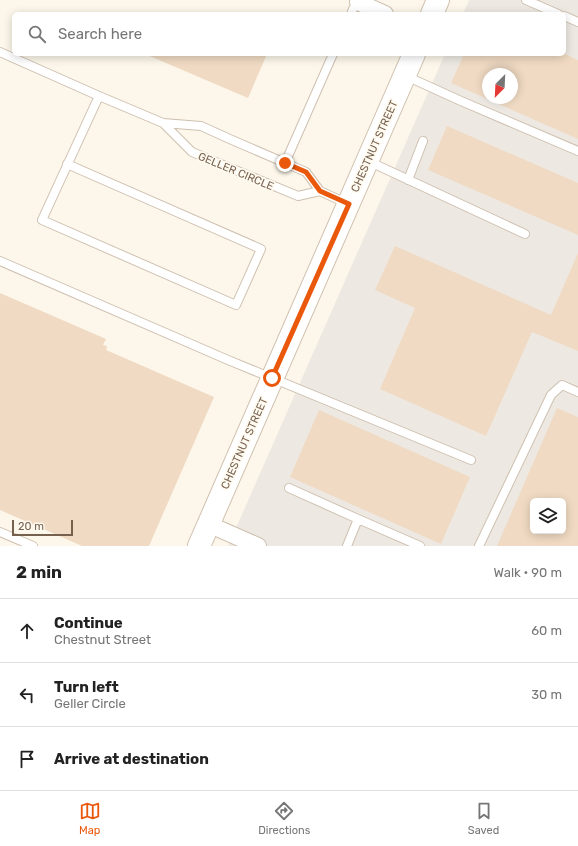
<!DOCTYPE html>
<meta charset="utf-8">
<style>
:root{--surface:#fff;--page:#f2f2f2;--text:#222;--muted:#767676;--line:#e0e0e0;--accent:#ea580c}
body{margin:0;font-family:Rubik,sans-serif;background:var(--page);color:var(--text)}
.controls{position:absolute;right:12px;bottom:12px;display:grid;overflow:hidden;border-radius:6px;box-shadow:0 2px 10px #0003}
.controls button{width:36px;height:36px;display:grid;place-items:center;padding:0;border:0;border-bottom:1px solid var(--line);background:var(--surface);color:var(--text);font:20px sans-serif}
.compass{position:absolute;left:482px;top:68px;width:36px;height:36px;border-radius:50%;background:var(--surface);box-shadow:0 2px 10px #0003;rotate:204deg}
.scale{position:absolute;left:12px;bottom:10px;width:61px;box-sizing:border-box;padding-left:4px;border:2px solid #76604e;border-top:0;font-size:11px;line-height:14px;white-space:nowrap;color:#76604e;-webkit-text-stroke:3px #fefaf0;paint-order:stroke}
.stop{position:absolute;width:12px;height:12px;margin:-9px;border:3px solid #ea580c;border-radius:50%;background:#fff}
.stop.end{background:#ea580c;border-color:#fff;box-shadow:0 1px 4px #0008}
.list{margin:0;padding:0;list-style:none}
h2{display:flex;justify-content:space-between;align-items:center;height:52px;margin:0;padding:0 16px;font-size:17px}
h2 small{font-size:13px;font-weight:400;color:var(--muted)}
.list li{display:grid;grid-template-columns:26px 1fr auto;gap:12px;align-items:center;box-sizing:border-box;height:64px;padding:0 16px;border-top:1px solid var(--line)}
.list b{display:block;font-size:15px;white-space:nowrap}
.list p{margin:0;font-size:13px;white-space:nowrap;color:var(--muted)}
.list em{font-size:13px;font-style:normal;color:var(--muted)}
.icon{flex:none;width:22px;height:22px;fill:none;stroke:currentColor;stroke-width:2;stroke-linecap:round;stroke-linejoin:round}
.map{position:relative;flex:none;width:578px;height:546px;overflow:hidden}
.search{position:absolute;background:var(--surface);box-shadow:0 2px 10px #0003;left:12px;right:12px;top:12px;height:44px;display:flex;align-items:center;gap:10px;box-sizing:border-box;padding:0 14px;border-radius:6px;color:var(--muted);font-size:15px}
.sheet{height:244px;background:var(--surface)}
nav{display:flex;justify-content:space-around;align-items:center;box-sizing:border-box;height:56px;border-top:1px solid var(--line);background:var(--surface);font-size:11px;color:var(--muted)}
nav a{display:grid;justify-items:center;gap:2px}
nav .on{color:var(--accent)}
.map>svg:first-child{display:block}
.industrial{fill:#ede9e2;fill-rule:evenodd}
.building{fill:#f0dac3;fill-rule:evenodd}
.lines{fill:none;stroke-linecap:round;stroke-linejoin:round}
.lane-casing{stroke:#cec0b0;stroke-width:10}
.street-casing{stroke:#cec0b0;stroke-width:18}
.secondary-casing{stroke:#d0c1ad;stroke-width:24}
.lane{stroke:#fff;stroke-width:8}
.street{stroke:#fff;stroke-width:16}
.secondary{stroke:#fff;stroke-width:22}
.route{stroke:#ea580c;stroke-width:5}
.labels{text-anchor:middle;stroke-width:3.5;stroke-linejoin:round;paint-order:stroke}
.street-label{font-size:11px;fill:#76604e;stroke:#fefaf0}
</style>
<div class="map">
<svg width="578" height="546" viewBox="0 0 578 546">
<rect width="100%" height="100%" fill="#fcf7ea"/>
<!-- industrial -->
<path class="industrial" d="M 469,0 L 578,0 L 578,546 L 228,546 L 445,54 L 564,54 L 564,14 L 463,14 ZM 488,74 L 512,74 L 512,98 L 488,98 ZM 533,501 L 563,501 L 563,531 L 533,531 Z"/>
<!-- building -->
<path class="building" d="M 145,54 L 267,54 L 248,98 Z
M 464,54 L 565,54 L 578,60 L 578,139 L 451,83 ZM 488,74 L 512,74 L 512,98 L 488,98 Z
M 447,126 L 578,183 L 578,235 L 428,170 Z
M 395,246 L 551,315 L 578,253 L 578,351 L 532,332 L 486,436 L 380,389 L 415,308 L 375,290 Z
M 0,293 L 106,339 L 103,345 L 107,346 L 106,350 L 214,397 L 149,546 L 82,546 L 0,510 Z
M 557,408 L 578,417 L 578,546 L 497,546 ZM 533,501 L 563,501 L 563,531 L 533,531 Z
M 319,410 L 470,477 L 441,544 L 290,477 Z"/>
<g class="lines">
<!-- lane casing -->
<g class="lane-casing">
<path id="lane" d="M 526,0 L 558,14
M 351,14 L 353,9 L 358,2
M 564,16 L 578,22
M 0,52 L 99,96 L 163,123 L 201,126 L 232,140 L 306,172 L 320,191 L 348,204
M 406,76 L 461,101 L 578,151
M 163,123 L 192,152 L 298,196 L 320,191
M 368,161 L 525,234
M 285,163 L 333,54
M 67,164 L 261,249 L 236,305 L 42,220 L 99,96
M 408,180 L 423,141
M 0,261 L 228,360 L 471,460
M 289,488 L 358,519 L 347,546
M 358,519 L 420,546
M 0,532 L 33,546
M 479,546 L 551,395 L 562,385 L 578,392"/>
</g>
<!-- street casing -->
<g class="street-casing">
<path id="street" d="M 360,0 L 358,2 L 385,14
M 208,524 L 258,546"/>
</g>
<!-- secondary casing -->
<g class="secondary-casing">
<path id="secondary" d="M 432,14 L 438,0
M 199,546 L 414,54"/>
</g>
<!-- lane -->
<use href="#lane" class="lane"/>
<!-- street -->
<use href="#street" class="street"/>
<!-- secondary -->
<use href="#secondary" class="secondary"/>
</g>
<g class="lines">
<!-- route -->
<path class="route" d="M 272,378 L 349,204 L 320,191 L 306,172 L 285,163"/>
</g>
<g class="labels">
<!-- street labels -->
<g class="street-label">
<text transform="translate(374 146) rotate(-66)" y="4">CHESTNUT STREET</text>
<text transform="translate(236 171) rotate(23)" y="4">GELLER CIRCLE</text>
<text transform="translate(244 443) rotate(-66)" y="4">CHESTNUT STREET</text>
</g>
</g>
</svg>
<div class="controls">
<button><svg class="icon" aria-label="layers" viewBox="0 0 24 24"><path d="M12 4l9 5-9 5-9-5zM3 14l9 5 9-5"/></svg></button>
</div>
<svg class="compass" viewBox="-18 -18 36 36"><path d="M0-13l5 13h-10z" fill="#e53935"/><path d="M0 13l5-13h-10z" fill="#767676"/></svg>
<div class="scale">20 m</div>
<div class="stop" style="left:272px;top:378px"></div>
<div class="stop end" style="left:285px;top:163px"></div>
<div class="search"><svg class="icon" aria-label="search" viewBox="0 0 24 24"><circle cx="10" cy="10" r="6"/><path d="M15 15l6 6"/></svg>Search here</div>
</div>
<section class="sheet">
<h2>2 min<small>Walk · 90 m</small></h2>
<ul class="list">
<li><svg class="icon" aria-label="ahead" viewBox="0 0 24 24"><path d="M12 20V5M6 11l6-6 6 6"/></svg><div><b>Continue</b><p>Chestnut Street</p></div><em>60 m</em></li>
<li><svg class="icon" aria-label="left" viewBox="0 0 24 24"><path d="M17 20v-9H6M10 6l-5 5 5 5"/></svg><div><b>Turn left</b><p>Geller Circle</p></div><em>30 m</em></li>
<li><svg class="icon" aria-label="arrive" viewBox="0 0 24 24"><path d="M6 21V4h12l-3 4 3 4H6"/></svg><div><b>Arrive at destination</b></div></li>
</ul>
</section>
<nav>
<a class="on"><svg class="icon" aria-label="map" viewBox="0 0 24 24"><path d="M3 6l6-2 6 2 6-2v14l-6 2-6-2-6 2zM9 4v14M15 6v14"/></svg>Map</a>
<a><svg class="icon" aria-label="directions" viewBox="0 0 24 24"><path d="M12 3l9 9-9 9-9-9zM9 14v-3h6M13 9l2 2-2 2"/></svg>Directions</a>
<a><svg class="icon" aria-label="saved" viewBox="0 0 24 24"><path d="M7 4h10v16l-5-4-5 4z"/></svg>Saved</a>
</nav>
